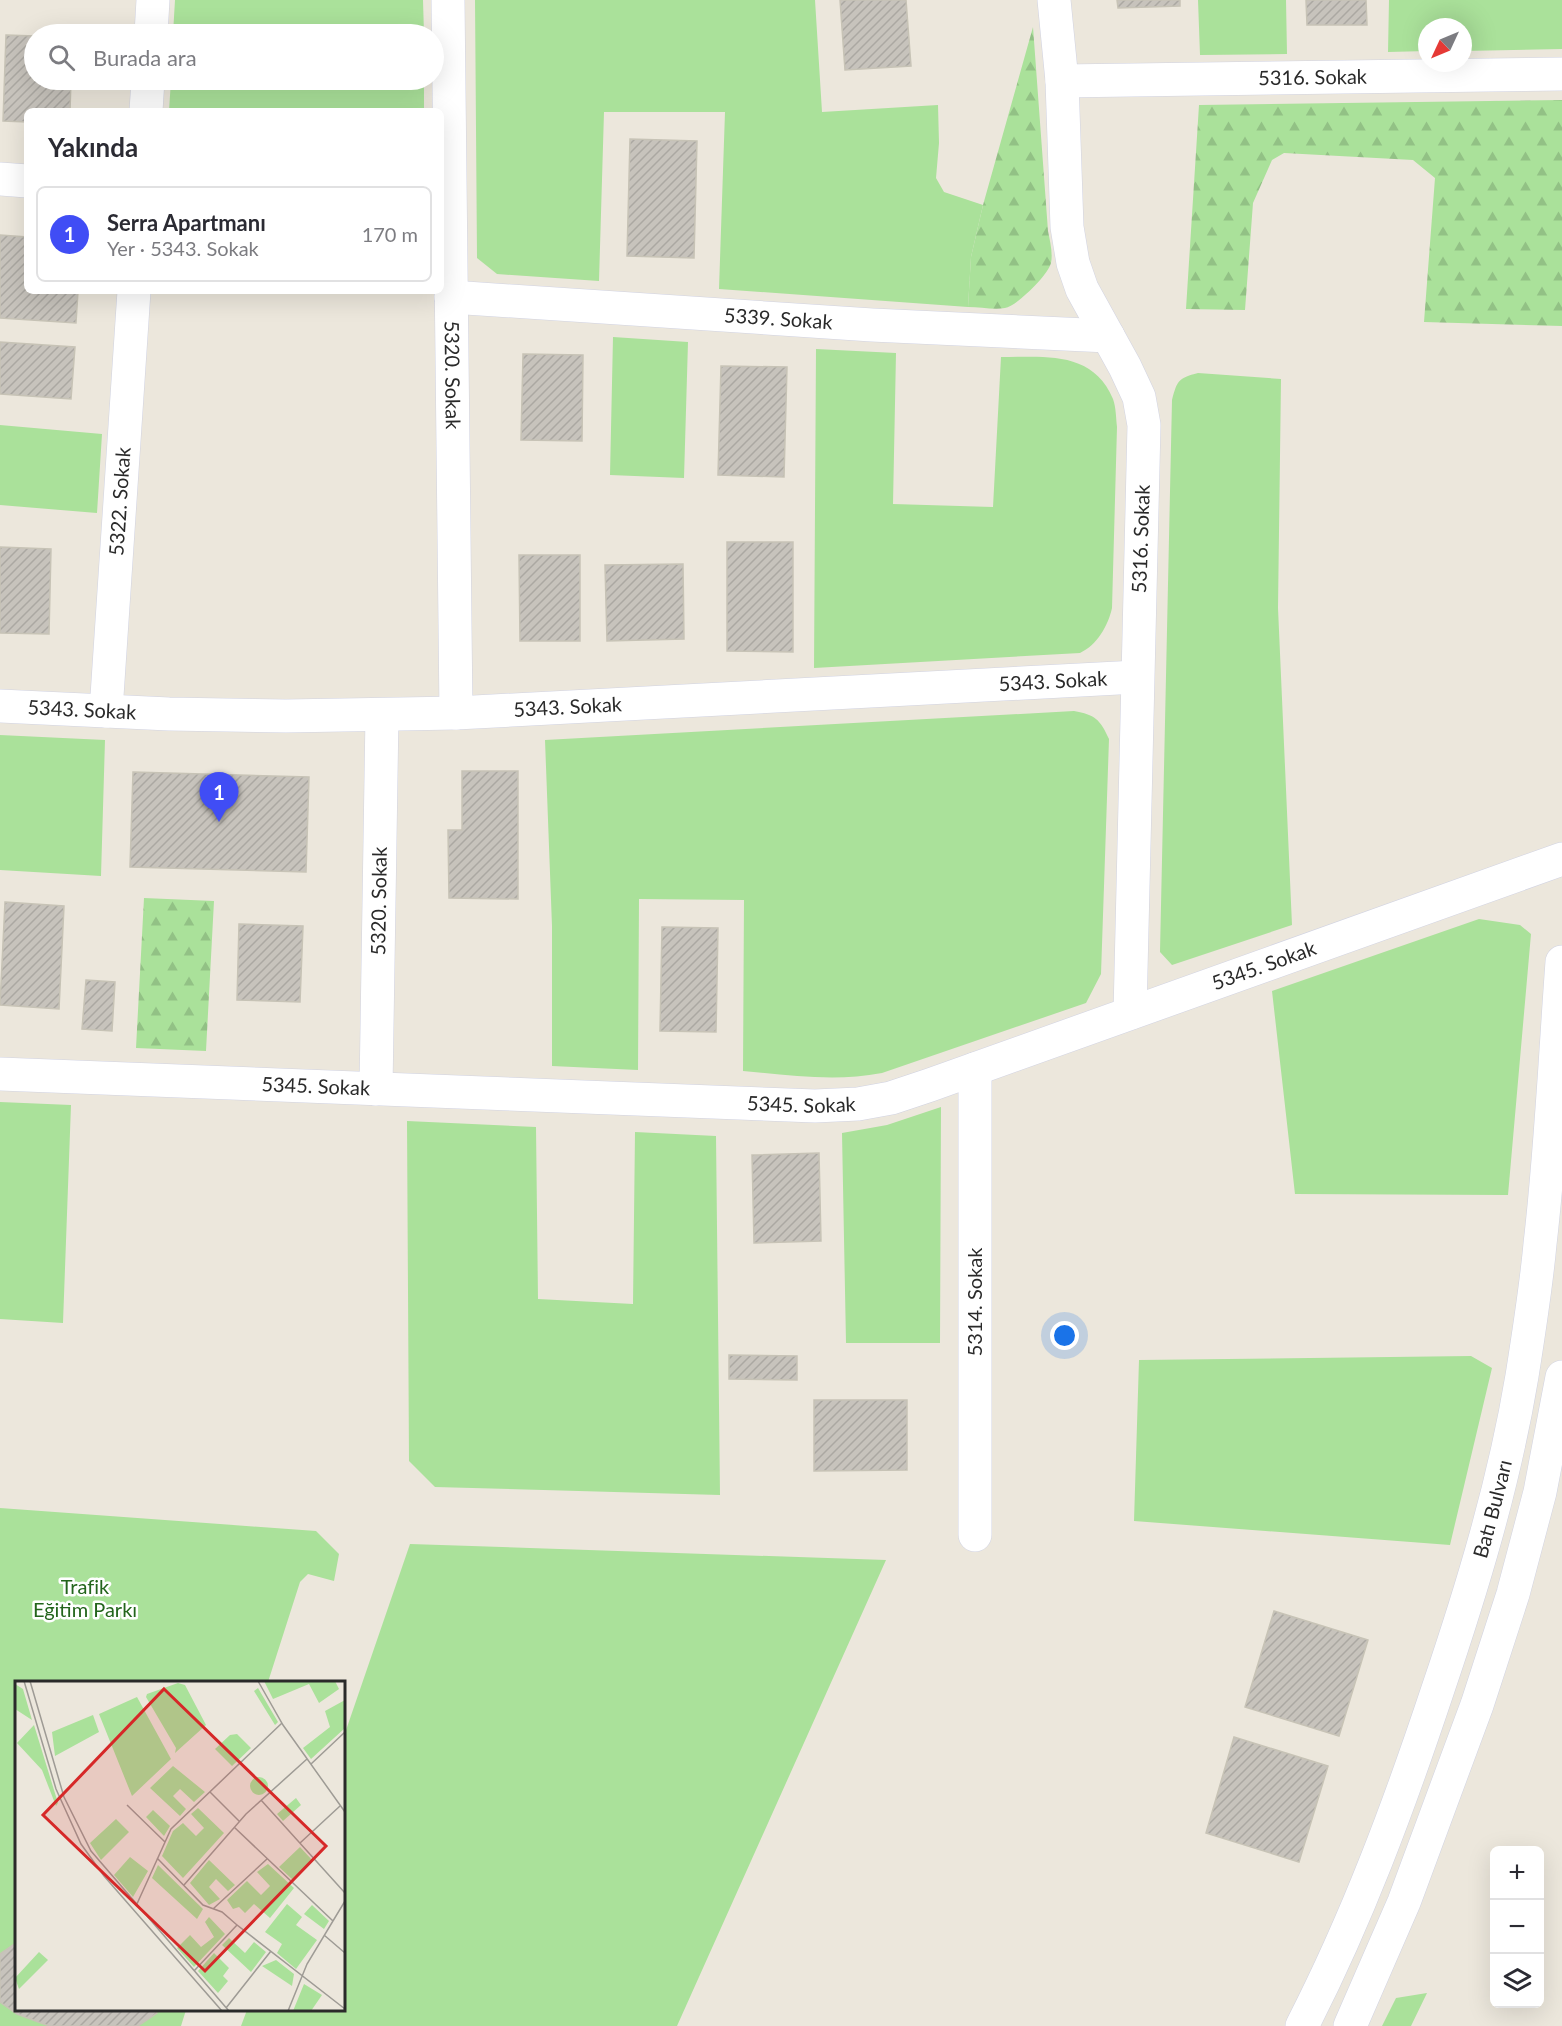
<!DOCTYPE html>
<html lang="tr">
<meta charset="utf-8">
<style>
:root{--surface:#fff;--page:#f7f7f7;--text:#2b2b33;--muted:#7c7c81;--line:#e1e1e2;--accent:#404df5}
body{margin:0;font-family:Lato,sans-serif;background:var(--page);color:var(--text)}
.controls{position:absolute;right:18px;bottom:18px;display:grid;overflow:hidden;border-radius:9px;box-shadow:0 6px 24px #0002}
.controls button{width:54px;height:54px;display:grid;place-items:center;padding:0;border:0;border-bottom:2px solid var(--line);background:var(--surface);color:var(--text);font:30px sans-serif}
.compass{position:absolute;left:1418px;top:18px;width:54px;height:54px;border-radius:50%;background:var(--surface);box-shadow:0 6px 24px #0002;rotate:226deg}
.you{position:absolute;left:1065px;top:1336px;width:21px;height:21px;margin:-15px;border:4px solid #fff;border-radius:50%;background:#1a73e8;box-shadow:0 0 0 9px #1a73e833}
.badge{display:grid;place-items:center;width:39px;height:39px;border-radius:50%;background:var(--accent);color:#fff;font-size:20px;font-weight:700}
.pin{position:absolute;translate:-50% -50px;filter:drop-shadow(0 2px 3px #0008)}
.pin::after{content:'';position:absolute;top:32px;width:21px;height:18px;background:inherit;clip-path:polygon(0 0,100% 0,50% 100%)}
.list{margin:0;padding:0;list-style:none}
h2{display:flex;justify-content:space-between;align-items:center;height:78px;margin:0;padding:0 24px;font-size:26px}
h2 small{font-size:20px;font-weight:400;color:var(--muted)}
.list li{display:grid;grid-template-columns:39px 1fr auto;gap:18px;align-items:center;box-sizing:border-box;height:96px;margin:0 12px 12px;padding:0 12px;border:2px solid var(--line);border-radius:9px}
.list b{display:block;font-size:22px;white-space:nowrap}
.list p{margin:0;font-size:20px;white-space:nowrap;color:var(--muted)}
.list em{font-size:20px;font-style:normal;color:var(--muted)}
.icon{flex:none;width:33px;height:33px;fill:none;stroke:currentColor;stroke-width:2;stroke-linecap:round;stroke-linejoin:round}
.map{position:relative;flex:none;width:1562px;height:2026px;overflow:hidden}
.search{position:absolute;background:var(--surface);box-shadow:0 6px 24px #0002;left:24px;top:24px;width:420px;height:66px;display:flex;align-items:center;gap:15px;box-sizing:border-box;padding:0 21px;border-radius:33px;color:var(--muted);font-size:22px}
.panel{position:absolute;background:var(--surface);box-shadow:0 6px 24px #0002;left:24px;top:108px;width:420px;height:186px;border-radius:9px}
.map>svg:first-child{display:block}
.green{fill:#aae19a}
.forest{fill:url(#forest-firs)}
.building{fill:url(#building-hatch);stroke:#c7c3b6;stroke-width:1.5}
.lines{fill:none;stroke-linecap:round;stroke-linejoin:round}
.minor-casing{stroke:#d1d3e2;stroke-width:34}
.minor{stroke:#fff;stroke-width:33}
.labels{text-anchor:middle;stroke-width:5;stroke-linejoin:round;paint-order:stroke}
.street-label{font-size:20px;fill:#2a2a2a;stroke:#fff}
.park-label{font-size:20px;fill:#23651c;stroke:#fff}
.inset-road{fill:none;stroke:#9e9b95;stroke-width:1.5}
.view{fill:#d62828;fill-opacity:0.15;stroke:#d62828;stroke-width:3}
.inset-edge{fill:none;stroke:#2a2a2a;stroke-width:3}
</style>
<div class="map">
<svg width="1562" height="2026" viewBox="0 0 1562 2026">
<defs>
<pattern id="forest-firs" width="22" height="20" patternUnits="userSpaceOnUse" patternTransform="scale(1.5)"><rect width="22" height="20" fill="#aae19a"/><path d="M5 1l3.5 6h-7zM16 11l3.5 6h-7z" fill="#92c185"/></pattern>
<pattern id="building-hatch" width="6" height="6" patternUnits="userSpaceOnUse" patternTransform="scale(1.5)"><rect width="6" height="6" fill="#c7c3bc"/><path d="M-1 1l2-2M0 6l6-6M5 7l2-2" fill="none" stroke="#aba8a2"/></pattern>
</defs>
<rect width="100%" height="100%" fill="#ece7dc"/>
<!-- green -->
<path class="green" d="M 175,0 L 423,0 L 424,34 L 173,34 Z
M 475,0 L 815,0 L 822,112 L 938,105 L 939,143 L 936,178 L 944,192 L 983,205 L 971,257 L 968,307 L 719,289 L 725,112 L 604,112 L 599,281 L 497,274 L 477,258 Z
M 1198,0 L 1286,0 L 1287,54 L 1200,55 Z
M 1389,0 L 1562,0 L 1562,49 L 1463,51 L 1463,27 L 1427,27 L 1427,51 L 1388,52 Z
M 171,80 L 424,80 L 424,111 L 169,111 Z
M 613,337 L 688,342 L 684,478 L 610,475 Z
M 816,349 L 896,353 L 893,504 L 993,507 L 1001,357 C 1044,357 1093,350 1113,399 C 1116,407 1116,418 1117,427 L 1112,608 C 1108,626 1097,645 1080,653 L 814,668 Z
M 1198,373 L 1281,379 L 1278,608 L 1292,925 L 1172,965 L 1160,952 L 1172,400 C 1177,381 1178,378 1198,373 Z
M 0,425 L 102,434 L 97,513 L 0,505 Z
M 1074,711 C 1095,715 1100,719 1109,739 L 1101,974 L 1086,1003 L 882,1073 C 834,1082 791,1075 743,1071 L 744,900 L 639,899 L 638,1070 L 552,1066 L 552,926 L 545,740 Z
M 0,735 L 105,740 L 101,876 L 0,870 Z
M 1479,919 L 1520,925 L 1531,934 L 1508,1195 L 1295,1194 L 1272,991 Z
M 0,1102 L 71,1105 L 63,1323 L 0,1319 Z
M 941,1107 L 940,1343 L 846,1343 L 842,1133 L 887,1125 Z
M 407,1121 L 536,1127 L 538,1299 L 633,1304 L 635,1132 L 716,1136 L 720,1495 L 435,1487 L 409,1461 Z
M 1471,1356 L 1492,1368 L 1450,1545 L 1134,1521 L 1139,1360 Z
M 0,1508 L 316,1531 L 339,1554 L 334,1581 L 308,1574 L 300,1582 L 268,1682 L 16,1682 L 16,2010 L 186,2010 L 181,2026 L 0,2026 Z
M 410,1544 L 886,1560 L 677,2026 L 241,2026 L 247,2010 L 344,2010 L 344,1736 Z
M 1427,1993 L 1411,2026 L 1382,2026 L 1396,1998 Z"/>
<!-- forest -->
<path class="forest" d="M 1033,27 L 1048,231 C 1050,241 1053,253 1051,263 C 1048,275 1017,306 1005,308 C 994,310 980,307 968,307 L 971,257 L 983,205 Z
M 1562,100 L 1562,326 L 1424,322 L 1435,178 L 1413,160 L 1284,153 L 1272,160 L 1253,203 L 1245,310 L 1186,309 L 1199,105 Z
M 144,898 L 214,901 L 206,1051 L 136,1048 Z"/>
<!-- building -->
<path class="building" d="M 840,0 L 906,0 L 911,66 L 845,70 Z
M 1117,0 L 1180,0 L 1180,6 L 1118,8 Z
M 1306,0 L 1366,0 L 1367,25 L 1307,25 Z
M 6,35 L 34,36 L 34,80 L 71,80 L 70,111 L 27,111 L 27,122 L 3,121 Z
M 630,139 L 697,141 L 694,258 L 627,256 Z
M 0,235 L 27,237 L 27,291 L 78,291 L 76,323 L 0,318 Z
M 0,342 L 75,347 L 71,399 L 0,394 Z
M 523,354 L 583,355 L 582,441 L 521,440 Z
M 721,366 L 787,367 L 784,477 L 718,475 Z
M 727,542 L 793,542 L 793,652 L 727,651 Z
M 0,547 L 51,549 L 49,634 L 0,633 Z
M 519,555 L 580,555 L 580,641 L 520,641 Z
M 683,564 L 684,639 L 607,641 L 605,565 Z
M 462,771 L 518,771 L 518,899 L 449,898 L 448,830 L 462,830 Z
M 133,772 L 309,777 L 306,872 L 130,867 Z
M 5,902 L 64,906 L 59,1009 L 0,1005 Z
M 239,924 L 303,926 L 300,1002 L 237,1000 Z
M 662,927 L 718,928 L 716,1032 L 660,1031 Z
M 86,980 L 115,982 L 112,1031 L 82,1029 Z
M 819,1153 L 821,1241 L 754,1243 L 752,1155 Z
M 729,1355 L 797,1356 L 797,1380 L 729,1379 Z
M 814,1400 L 907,1400 L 907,1470 L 814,1471 Z
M 1274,1611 L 1368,1640 L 1339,1736 L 1245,1707 Z
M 1234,1737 L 1328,1766 L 1299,1862 L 1206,1833 Z
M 16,1943 L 16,2010 L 155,2010 L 157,2013 L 138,2026 L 49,2026 L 17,2014 L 0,2002 L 0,1954 Z"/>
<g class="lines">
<!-- minor casing -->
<g class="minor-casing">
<g id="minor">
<path id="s1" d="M 448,0 L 456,713"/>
<path id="s2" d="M 1054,0 L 1062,81 L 1562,74"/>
<path d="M 151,34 L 153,0"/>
<path d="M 1062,81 L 1067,227 L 1073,263 L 1082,289 L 1125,367 L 1139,397 L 1144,425 L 1130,1013"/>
<path d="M 146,111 L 148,80"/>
<path d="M 0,179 L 27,181"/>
<path id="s3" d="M 451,297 L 872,325 L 1108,336"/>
<path id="s4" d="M 0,706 L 169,714 L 286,716 L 456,713 L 1137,677"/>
<path id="s5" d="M 106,711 L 134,291"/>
<path d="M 975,1069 L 975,1535"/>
<path id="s6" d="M 0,1074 L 815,1106 L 858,1104 L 891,1098 L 930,1085 L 1562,859"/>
<path id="s7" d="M 376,1089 L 382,715"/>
<path id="s8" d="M 1302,2026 C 1357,1919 1399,1806 1437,1692 C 1472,1589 1504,1484 1522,1376 C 1529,1332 1536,1288 1540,1244 C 1551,1150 1555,1056 1562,962"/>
<path d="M 1350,2026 L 1404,1902 L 1477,1705 L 1513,1594 L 1540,1492 L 1562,1377"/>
</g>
</g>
<!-- minor -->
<use href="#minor" class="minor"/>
</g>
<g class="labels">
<!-- street labels -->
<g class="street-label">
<text dy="7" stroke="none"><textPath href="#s2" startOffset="332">5316. Sokak</textPath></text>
<text dy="7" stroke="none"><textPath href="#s3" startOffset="328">5339. Sokak</textPath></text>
<text dy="7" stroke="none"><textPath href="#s1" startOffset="375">5320. Sokak</textPath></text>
<text dy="7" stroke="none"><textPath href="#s5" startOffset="210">5322. Sokak</textPath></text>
<text transform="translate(1141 539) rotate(-88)" y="7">5316. Sokak</text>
<text dy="7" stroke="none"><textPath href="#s4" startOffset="1054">5343. Sokak</textPath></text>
<text dy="7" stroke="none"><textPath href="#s4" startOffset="568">5343. Sokak</textPath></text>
<text dy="7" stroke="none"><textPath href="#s4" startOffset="82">5343. Sokak</textPath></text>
<text dy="7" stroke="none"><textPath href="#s7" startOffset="188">5320. Sokak</textPath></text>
<text dy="7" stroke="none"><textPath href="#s6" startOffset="1288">5345. Sokak</textPath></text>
<text dy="7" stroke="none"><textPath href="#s6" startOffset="316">5345. Sokak</textPath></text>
<text dy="7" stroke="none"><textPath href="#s6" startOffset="802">5345. Sokak</textPath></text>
<text transform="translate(975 1302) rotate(-90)" y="7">5314. Sokak</text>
<text dy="7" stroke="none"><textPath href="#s8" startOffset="552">Batı Bulvarı</textPath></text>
</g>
<!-- park labels -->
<g class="park-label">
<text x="85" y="1594">Trafik<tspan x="85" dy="23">Eğitim Parkı</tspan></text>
</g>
</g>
<!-- overview -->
<g transform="translate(15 1681)">
<rect width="330" height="330" fill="#ece7dc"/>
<path d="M 249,0 L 320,0 L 324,8 L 304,22 L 294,3 L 258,18 ZM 163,2 L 170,4 L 191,44 L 160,72 L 161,67 L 131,16 L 132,13 ZM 0,3 L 8,8 L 17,39 L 0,28 ZM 122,16 L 156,78 L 117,115 L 84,33 ZM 330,19 L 330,47 L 296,78 L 288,67 L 315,46 L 310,30 ZM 78,34 L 84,51 L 40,75 L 37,51 ZM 19,44 L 43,122 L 41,125 L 27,89 L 2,62 ZM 222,53 L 236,67 L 217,85 L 200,68 L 215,54 ZM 158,85 L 190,111 L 179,121 L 165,108 L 158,115 L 171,128 L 165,135 L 135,107 ZM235 105a9 9 0 1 1 18 0a9 9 0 1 1-18 0ZM 281,117 L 286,124 L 268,140 L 262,133 ZM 183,127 L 209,152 L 168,197 L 147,175 L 158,150 L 168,142 L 181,155 L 189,147 L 176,133 ZM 138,129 L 155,145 L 149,155 L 131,136 ZM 101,138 L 114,151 L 86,179 L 75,162 ZM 285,166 L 298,180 L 278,199 L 264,186 ZM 115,176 L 133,190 L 118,216 L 99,194 ZM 194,179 L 220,204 L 213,210 L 201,198 L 194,206 L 205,218 L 194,224 L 175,202 ZM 253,183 L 279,207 L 255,237 L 239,223 L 230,232 L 224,226 L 218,228 L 212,219 L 232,200 L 246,214 L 255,205 L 242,191 ZM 143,184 L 188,228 L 182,238 L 137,197 ZM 272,223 L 287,236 L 281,244 L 302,259 L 281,288 L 262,272 L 267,263 L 250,251 ZM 297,224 L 314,240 L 309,248 L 289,233 ZM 214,257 L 230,272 L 239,261 L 251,271 L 236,291 L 207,264 ZM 24,271 L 33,279 L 4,308 L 0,297 ZM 199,272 L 214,287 L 208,295 L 213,300 L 203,312 L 183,290 ZM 261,279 L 279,293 L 277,305 L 247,285 ZM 289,303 L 307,314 L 296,330 L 278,330 Z" fill="#aae19a"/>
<path d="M 243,7 L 263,41 L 260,44 L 239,10 ZM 194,236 L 210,253 L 179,286 L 162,267 L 175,254 L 186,266 L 199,256 L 190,241 Z" fill="#aae19a"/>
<path class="inset-road" d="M 9,0 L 41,108 L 66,163 L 89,195 L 207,330M 15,0 L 49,116 L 76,170 L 214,330M 243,0 L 268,44 L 330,131M 296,83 L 330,51M 195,111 L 224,140M 246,119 L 330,212M 112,124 L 150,161M 219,146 L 318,240M 285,162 L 325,125M 142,177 L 188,224 L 207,231 L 222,244M 169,204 L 231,133 L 292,78M 121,225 L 156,148 L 267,42M 198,228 L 252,178M 309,254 L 330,272M 179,290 L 222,244 L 330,328M 211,327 L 256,270M 273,330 L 292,283 L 330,220"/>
<path class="view" d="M 149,8 L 311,165 L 190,290 L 28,134 Z"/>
<rect width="330" height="330" class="inset-edge"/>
</g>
</svg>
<div class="controls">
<button>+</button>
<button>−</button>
<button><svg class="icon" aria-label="layers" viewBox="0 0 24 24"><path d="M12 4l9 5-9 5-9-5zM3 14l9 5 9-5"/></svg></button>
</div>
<svg class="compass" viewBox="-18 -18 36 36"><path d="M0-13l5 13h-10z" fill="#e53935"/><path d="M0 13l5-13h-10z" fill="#7c7c81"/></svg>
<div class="you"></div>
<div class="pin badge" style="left:219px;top:822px">1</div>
<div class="search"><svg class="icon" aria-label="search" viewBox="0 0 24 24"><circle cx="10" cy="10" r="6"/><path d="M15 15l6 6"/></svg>Burada ara</div>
<section class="panel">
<h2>Yakında<small></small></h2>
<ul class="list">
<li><span class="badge">1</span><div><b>Serra Apartmanı</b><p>Yer · 5343. Sokak</p></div><em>170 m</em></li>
</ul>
</section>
</div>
